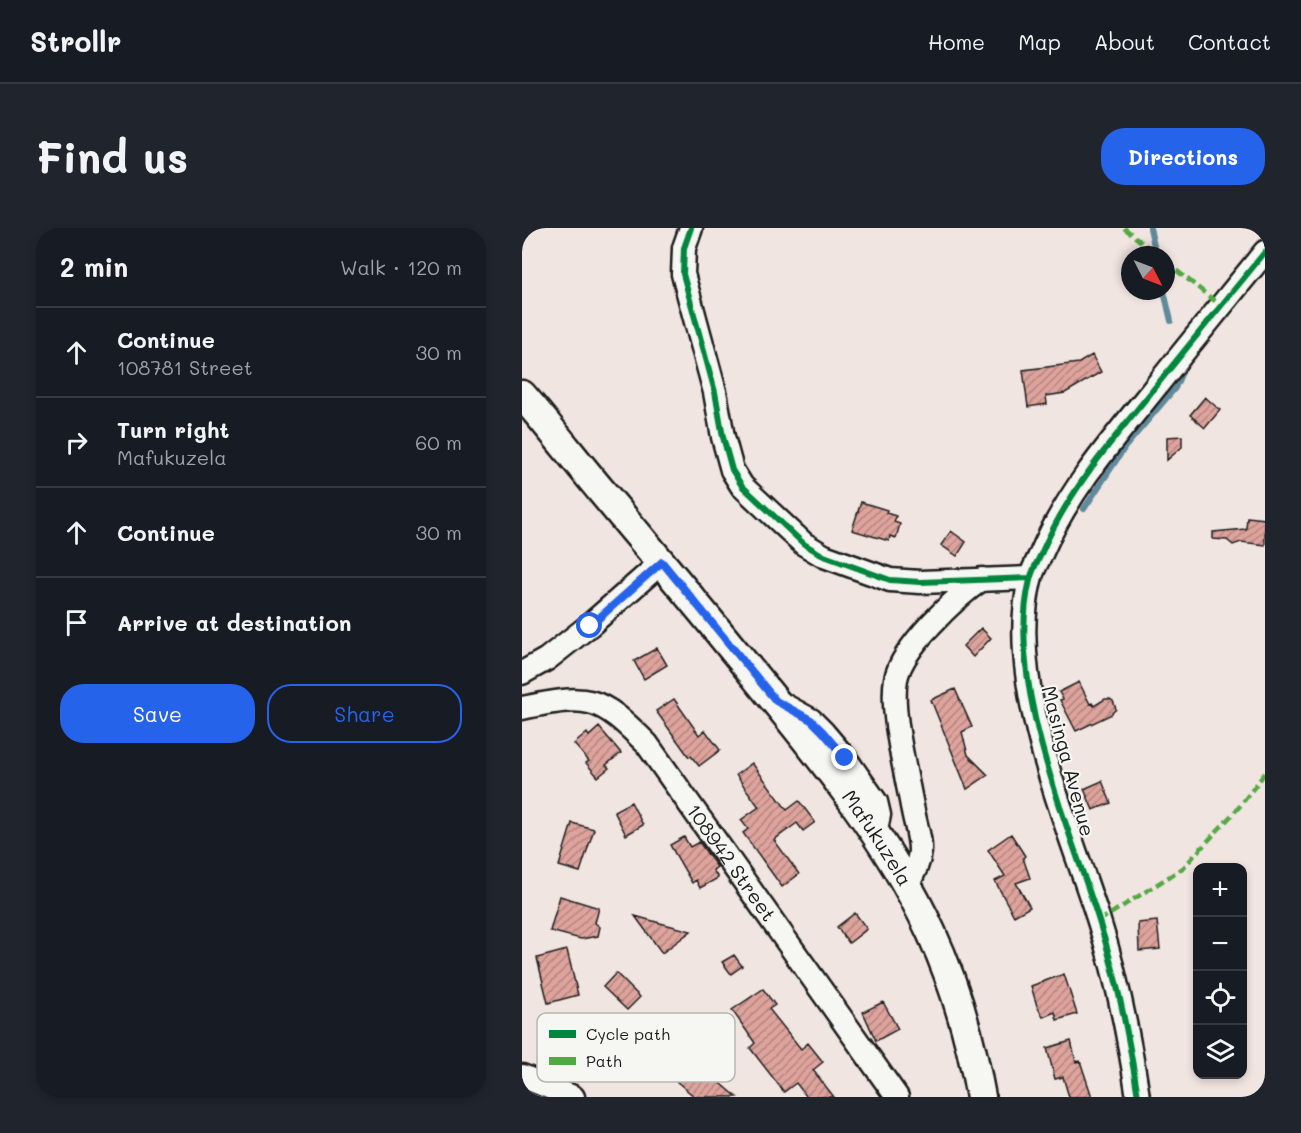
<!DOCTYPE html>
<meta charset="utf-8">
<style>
:root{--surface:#171b24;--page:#20242c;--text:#f1f3f6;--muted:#9ea1a6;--line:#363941;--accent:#2563eb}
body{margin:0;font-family:Mali,sans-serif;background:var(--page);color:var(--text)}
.controls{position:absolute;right:18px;bottom:18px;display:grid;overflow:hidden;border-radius:12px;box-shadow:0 3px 9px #0003}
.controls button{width:54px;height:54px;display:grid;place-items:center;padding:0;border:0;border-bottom:2px solid var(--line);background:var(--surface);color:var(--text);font:30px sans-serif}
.compass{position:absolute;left:599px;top:18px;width:54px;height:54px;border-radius:50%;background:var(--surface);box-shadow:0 3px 9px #0003;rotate:132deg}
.stop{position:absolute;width:18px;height:18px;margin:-14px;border:4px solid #2563eb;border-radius:50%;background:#fff}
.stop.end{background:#2563eb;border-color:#fff;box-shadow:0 2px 6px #0008}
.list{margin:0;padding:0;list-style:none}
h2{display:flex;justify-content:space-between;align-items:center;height:78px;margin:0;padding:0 24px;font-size:26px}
h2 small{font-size:20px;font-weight:400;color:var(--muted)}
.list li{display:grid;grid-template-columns:39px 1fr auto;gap:18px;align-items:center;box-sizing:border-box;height:90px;padding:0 24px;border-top:2px solid var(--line)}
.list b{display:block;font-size:22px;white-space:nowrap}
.list p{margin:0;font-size:20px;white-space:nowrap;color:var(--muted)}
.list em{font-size:20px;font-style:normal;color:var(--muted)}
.actions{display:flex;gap:12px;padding:18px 24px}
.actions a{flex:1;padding:14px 0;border:2px solid var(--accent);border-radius:24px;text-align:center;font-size:21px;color:var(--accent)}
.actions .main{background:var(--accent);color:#fff}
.icon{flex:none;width:33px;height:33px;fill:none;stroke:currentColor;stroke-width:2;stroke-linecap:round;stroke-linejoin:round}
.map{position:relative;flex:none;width:743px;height:869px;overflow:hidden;border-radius:24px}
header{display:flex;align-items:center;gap:36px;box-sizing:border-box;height:84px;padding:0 30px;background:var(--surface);border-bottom:2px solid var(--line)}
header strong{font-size:28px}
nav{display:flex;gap:33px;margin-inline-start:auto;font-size:21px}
.intro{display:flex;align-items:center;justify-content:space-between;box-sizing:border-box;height:144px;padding:0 36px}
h1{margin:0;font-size:42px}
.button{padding:15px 27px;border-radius:24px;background:var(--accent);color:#fff;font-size:21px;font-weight:700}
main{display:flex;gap:36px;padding:0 36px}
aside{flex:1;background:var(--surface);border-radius:24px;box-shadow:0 3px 9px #0003}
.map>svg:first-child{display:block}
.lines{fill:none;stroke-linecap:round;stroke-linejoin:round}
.stream{stroke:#608a9b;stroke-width:6}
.building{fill:url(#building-hatch);stroke:#1c1c1c;stroke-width:1.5}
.minor-casing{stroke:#1c1c1c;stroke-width:27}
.major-casing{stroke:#1c1c1c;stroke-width:33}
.minor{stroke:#f6f6f2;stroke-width:22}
.major{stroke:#f6f6f2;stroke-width:28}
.quiet{stroke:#52a943;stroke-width:4.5;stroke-dasharray:9 4.5;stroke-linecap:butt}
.cycleway-casing{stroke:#f6f6f2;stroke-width:10}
.cycleway{stroke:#00873e;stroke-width:6}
.route{stroke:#2563eb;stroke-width:8}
.labels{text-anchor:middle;stroke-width:4.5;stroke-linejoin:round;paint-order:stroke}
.street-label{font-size:20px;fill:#1c1c1c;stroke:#f6f6f2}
.key{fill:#f6f6f2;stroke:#b5b5b2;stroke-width:1.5}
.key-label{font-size:16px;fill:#1c1c1c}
</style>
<header>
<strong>Strollr</strong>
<nav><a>Home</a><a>Map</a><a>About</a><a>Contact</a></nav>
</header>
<div class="intro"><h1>Find us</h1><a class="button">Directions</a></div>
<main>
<aside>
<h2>2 min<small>Walk · 120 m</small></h2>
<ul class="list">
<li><svg class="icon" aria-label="ahead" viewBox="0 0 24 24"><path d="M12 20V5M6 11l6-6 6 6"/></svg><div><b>Continue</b><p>108781 Street</p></div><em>30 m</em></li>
<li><svg class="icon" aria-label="right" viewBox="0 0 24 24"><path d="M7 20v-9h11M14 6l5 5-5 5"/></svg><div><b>Turn right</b><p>Mafukuzela</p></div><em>60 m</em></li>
<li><svg class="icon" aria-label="ahead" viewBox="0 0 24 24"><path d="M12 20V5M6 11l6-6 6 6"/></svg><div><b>Continue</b></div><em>30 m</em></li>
<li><svg class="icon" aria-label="arrive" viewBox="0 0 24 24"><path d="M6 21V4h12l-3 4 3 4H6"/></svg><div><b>Arrive at destination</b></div></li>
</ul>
<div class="actions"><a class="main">Save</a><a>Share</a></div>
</aside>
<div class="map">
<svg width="743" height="869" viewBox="0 0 743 869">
<defs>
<pattern id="building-hatch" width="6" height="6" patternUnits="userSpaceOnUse" patternTransform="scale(1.5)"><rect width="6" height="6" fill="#dda39c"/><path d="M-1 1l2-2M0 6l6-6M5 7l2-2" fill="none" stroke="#b2847e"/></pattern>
</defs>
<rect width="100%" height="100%" fill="#f1e5e1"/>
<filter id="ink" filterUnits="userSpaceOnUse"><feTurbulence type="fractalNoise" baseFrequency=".0167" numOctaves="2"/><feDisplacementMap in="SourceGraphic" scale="12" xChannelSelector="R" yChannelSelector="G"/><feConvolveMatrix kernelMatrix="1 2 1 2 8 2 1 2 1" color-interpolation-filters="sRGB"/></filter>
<g filter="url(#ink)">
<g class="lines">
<!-- stream -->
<path class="stream" d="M 628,0 L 634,27
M 642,63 L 649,93
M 562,281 L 603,219 L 653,160 L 663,137"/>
</g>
<!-- building -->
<path class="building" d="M 570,127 L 579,144 L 543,165 L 524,168 L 525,176 L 506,179 L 501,142 L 557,135 Z
M 683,169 L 698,182 L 683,200 L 668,187 Z
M 660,208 L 660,219 L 645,232 L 645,209 Z
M 339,274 L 365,282 L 364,285 L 374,288 L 372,294 L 378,296 L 374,310 L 368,308 L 367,313 L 330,302 Z
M 725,289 L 743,291 L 743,317 L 719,314 L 711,317 L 705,312 L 691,311 L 691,304 L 724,301 Z
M 429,303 L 444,314 L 435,328 L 419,317 Z
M 459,400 L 469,410 L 451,429 L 441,418 Z
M 135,420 L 145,437 L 122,451 L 112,433 Z
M 557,454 L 568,476 L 570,475 L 572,478 L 583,471 L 588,471 L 591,473 L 594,481 L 588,487 L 554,503 L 538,472 L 541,471 L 537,464 Z
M 433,461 L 450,499 L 440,504 L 446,527 L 466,547 L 445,561 L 409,472 Z
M 152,471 L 177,507 L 183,502 L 198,522 L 177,538 L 169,528 L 167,529 L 134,483 Z
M 77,499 L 99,525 L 84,537 L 87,540 L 76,549 L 64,535 L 67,533 L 52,516 L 65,505 L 67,508 Z
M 230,535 L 265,582 L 277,573 L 293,594 L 281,603 L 275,595 L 252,612 L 277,646 L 260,659 L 221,605 L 226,601 L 219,592 L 237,579 L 214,547 Z
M 580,553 L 589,575 L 571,582 L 562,561 Z
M 109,574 L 121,597 L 104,607 L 92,583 Z
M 50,595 L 72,601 L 58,644 L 37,638 Z
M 489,606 L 503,628 L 501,630 L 508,650 L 494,655 L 508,679 L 492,688 L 473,653 L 483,648 L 466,622 Z
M 162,609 L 168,619 L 177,614 L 195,639 L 191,642 L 196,650 L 178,660 L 174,652 L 170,655 L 148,617 Z
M 38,668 L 77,680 L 73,695 L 78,699 L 76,708 L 59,711 L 28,703 Z
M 333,685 L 345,701 L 327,715 L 315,699 Z
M 113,688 L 138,695 L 169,703 L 140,725 Z
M 635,693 L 638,721 L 617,723 L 616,695 Z
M 45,722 L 56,767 L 26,775 L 15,730 Z
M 212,727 L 220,738 L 209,746 L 200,734 Z
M 94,745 L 118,769 L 105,782 L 81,759 Z
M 542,746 L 555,786 L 535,792 L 533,784 L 521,789 L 515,778 L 509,758 Z
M 241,761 L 253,777 L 247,781 L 279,821 L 286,815 L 301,834 L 291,842 L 312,869 L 285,869 L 274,855 L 262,864 L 228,820 L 233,815 L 210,782 Z
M 361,774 L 376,801 L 354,813 L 341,784 Z
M 549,813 L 554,834 L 558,833 L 570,869 L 547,869 L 541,849 L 533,851 L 525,820 Z
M 172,832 L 215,869 L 173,869 L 154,853 Z"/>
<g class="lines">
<!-- minor casing -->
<g class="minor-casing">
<g id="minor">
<path d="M 169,0 L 162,20 L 161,46 L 193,164 L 201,209 L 210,242 L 220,258 L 282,316 L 302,328 L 368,352 L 398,354 L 508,350"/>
<path d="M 0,445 L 25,431 L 68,397 L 140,334"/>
<path d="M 258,475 L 289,492 L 301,504 L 323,530 L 354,574 L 357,587 L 353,606"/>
<path id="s1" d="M 0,480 C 67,466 76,467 125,516 L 375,869"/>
<path d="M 385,657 C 406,622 397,615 390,578 C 384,545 368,482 374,451 C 380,419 434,369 460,351"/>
<path d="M 0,848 L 51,869"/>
<path d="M 616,869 C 607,809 595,748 576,690 C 545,593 483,453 508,352 C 510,343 515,334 519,326 C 544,267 586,217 627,167 C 665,119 704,72 743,24"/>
</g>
</g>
<!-- major casing -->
<g class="major-casing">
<g id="major">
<path id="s2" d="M 0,167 C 28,199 54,233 81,265 C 121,313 161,360 200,408 C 276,502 358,594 409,704 C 433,756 449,813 459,869"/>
</g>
</g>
<!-- minor -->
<use href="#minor" class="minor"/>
<!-- major -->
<use href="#major" class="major"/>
<!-- quiet -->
<path class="quiet" d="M 602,0 L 636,27
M 644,34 L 699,78
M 577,693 L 661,640 L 718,578 L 743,545"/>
<!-- cycleway casing -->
<g class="cycleway-casing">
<path id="cycleway" d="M 169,0 L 162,20 L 161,46 L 193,164 L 201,209 L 210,242 L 220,258 L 282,316 L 302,328 L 368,352 L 398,354 L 508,350
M 616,869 C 607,809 595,748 576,690 C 545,593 483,453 508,352 C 510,343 515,334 519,326 C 544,267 586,217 627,167 C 665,119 704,72 743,24"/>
</g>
<!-- cycleway -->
<use href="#cycleway" class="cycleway"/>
</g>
</g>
<g class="lines" filter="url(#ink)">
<!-- route -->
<path class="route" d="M 68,398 L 140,334 L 254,473 L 289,492 L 301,504 L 323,530"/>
</g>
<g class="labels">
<!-- street labels -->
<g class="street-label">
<text transform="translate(546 533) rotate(75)" y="7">Masinga Avenue</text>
<text dy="7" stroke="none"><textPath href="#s2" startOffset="568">Mafukuzela</textPath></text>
<text dy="7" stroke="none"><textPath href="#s1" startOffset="286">108942 Street</textPath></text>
</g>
</g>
<!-- legend -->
<rect x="15" y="785" width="198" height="69" rx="9" class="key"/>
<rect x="27" y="802" width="27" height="8" fill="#00873e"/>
<rect x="27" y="829" width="27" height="8" fill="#52a943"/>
<g class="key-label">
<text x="64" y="812">Cycle path</text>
<text x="64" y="839">Path</text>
</g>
</svg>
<div class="controls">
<button>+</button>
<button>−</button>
<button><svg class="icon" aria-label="locate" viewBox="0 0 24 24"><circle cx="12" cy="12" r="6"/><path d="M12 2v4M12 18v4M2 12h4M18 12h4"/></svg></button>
<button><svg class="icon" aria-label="layers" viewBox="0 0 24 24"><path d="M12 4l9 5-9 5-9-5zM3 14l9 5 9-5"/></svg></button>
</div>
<svg class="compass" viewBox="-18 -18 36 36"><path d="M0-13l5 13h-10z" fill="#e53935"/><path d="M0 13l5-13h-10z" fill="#9ea1a6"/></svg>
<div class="stop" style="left:68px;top:398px"></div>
<div class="stop end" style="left:323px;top:530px"></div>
</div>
</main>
